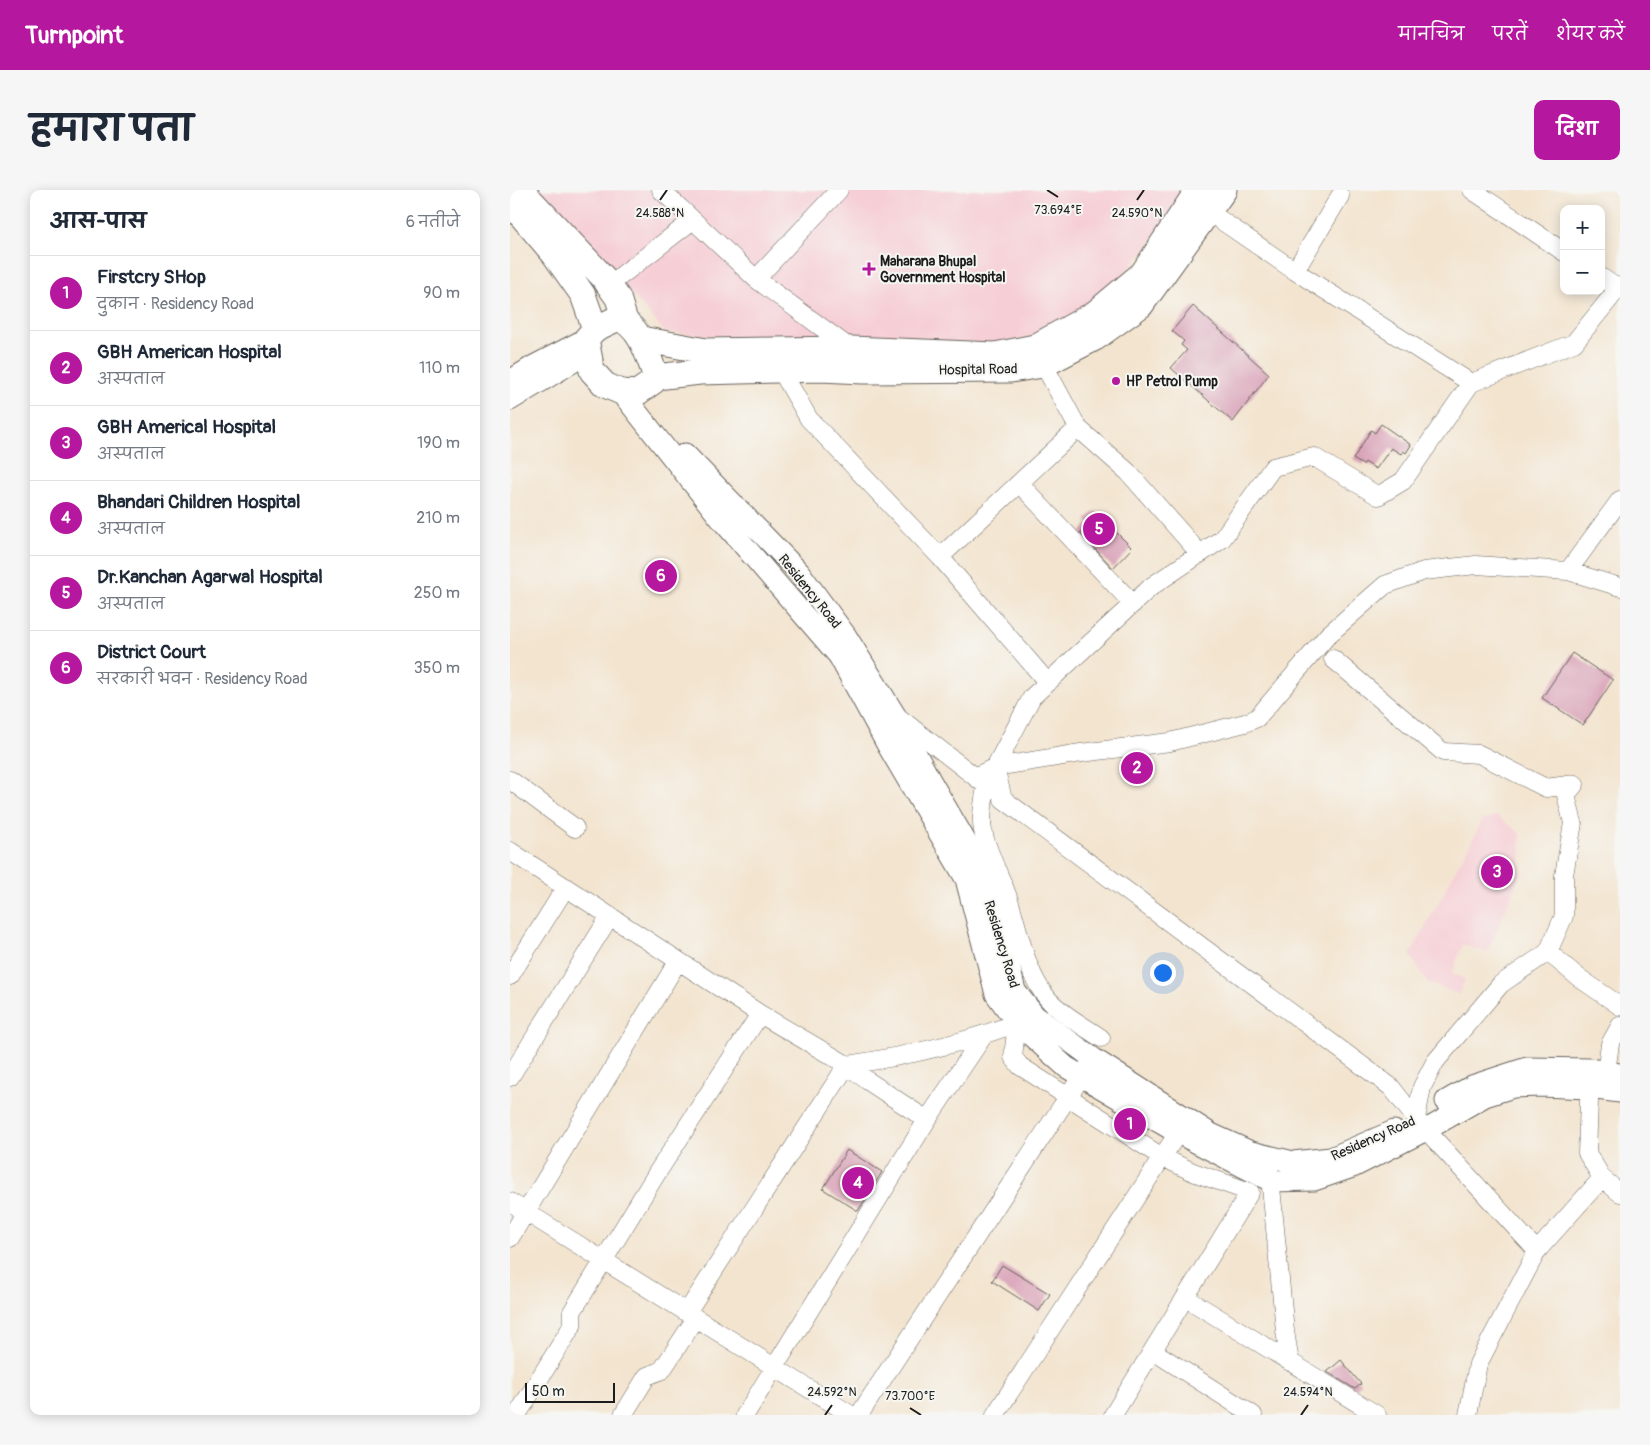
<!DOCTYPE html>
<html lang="hi">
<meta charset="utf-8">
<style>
:root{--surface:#fff;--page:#f6f6f7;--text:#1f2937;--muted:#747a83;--line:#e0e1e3;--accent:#b5179e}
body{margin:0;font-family:Pangolin,"Playpen Sans Deva",sans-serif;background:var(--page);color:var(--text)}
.controls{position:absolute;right:15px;top:15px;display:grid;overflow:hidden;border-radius:10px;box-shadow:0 2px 12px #0003}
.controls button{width:45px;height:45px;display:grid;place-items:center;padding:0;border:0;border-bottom:1px solid var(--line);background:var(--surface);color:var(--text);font:25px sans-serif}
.scale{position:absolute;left:15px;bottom:12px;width:90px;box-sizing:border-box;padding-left:5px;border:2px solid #1c1c1c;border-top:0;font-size:14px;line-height:18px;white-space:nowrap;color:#1c1c1c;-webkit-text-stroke:4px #f6f6f2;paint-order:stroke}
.you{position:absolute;left:652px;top:782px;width:18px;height:18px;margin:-12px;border:4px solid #fff;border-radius:50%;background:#1a73e8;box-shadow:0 0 0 8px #1a73e833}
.badge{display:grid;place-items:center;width:32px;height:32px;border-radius:50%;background:var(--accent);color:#fff;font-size:16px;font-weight:700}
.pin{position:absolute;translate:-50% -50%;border:2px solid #fff;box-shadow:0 1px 5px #0006}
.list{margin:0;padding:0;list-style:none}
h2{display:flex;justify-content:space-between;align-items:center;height:65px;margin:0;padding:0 20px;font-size:21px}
h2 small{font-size:16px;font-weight:400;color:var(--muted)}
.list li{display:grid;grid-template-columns:32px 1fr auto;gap:15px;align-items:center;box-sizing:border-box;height:75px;padding:0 20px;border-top:1px solid var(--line)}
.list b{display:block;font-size:19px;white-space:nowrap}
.list p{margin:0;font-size:16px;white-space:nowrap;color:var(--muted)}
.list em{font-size:16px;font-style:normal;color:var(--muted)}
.map{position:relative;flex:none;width:1110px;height:1225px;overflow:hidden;border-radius:10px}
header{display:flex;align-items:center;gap:30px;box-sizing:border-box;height:70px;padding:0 25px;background:var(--accent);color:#fff}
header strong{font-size:24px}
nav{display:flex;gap:28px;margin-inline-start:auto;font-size:18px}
.intro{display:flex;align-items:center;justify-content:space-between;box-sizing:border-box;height:120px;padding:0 30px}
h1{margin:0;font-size:35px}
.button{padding:12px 22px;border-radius:10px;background:var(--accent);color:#fff;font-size:18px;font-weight:700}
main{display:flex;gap:30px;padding:0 30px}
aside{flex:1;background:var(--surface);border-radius:10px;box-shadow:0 2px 12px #0003}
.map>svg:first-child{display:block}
.built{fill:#f6cfd6}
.building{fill:#d9a2b7}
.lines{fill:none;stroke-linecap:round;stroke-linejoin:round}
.minor-casing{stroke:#67625b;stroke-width:19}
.major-casing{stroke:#67625b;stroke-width:23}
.highway-casing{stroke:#67625b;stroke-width:27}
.minor{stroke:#fff;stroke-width:18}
.major{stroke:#fff;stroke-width:21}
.highway{stroke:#fff;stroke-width:25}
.ticks{fill:none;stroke:#1c1c1c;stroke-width:2}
.poi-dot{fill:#b5179e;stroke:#f6f6f2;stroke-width:2}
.labels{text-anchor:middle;stroke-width:4;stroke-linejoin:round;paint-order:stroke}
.poi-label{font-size:14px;font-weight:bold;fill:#1c1c1c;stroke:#f6f6f2;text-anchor:start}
.street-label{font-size:14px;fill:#1c1c1c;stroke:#f6f6f2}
.ticks-label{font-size:12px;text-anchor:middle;fill:#1c1c1c;stroke:#f6f6f2;stroke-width:4;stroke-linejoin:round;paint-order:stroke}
</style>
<header>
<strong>Turnpoint</strong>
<nav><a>मानचित्र</a><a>परतें</a><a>शेयर करें</a></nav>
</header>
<div class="intro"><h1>हमारा पता</h1><a class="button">दिशा</a></div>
<main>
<aside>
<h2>आस-पास<small>6 नतीजे</small></h2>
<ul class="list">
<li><span class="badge">1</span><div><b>Firstcry SHop</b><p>दुकान · Residency Road</p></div><em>90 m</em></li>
<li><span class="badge">2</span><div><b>GBH American Hospital</b><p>अस्पताल</p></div><em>110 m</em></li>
<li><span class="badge">3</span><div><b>GBH Americal Hospital</b><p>अस्पताल</p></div><em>190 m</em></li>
<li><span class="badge">4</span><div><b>Bhandari Children Hospital</b><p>अस्पताल</p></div><em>210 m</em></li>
<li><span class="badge">5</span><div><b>Dr.Kanchan Agarwal Hospital</b><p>अस्पताल</p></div><em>250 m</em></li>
<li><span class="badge">6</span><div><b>District Court</b><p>सरकारी भवन · Residency Road</p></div><em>350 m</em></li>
</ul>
</aside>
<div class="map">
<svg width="1110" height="1225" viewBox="0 0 1110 1225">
<rect width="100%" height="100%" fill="#f6f6f2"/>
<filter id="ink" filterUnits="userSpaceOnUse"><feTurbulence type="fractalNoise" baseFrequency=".02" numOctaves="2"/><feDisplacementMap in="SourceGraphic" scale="10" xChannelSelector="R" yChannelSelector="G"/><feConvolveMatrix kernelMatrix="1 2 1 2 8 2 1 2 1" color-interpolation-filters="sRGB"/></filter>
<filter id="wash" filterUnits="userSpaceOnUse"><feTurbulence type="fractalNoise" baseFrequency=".0096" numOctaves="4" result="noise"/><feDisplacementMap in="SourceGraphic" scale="20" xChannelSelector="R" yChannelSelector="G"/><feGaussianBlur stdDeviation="1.12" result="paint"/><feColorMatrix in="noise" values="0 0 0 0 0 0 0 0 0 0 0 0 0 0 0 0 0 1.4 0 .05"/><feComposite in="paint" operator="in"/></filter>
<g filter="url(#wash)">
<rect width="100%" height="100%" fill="#f3e4cf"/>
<!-- built -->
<path class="built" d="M 29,0 L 675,0 L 638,56 L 599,102 L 528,146 L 472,156 L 213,148 L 155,142 Z
M 987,626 L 1010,643 L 1011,683 L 977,763 L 953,754 L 942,783 L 955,789 L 949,804 L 918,793 L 900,765 L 973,630 Z"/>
<g id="blocks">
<!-- building -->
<path class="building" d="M 683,116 L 759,184 L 723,232 L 661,178 L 677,160 L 671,155 L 674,151 L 662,141 Z
M 871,234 L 901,255 L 896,263 L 893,261 L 891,264 L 881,258 L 866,279 L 855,272 L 853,275 L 843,269 L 861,240 L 865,243 Z
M 585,321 L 622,358 L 603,378 L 570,343 L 580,333 L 576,330 Z
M 1062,463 L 1103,490 L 1073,535 L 1032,508 Z
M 337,960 L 372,982 L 348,1021 L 313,999 Z
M 492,1075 L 540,1104 L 529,1121 L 482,1091 Z
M 831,1170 L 851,1194 L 845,1199 L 817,1182 Z"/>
</g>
</g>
<g filter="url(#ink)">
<use href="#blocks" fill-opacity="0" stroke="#67625b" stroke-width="1"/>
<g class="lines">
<!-- minor casing -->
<g class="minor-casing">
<path id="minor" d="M 151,0 L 246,89
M 329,0 L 246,89 L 341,159
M 962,0 L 1054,62
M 699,22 L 785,81 L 961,193 L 1064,153 L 1110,96
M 785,81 L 830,6
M 1091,87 L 1107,98
M 99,95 L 183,30
M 529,166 L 568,238 L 430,367 L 538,493
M 271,180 L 299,229 L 430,367
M 961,193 L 893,291 L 868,306 L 804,267 L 763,277 L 712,349 L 642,396 L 522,507 L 485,577 L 493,609 L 881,897 L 906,929 L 1027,1061
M 568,238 L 618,282 L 690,364
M 509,293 L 623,414
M 1058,381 L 1110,310
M 823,469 L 933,562 L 969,564 L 1036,598 L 1065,594 L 1056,605 L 1063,633 L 1054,685 L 1054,726 L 1038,762 L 991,794 L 925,872 L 912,897 L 906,929
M 387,526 L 473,593
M 465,587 L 485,577 L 571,563 L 660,552 L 735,533 L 747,528 L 818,445 L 875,395 L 914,381 L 966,375 L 1058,381 L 1110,397
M 0,590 L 65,638
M 476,596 C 474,611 470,626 473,641 C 477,662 492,689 499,710 C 510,743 515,782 538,809 C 552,825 574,836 591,848
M 0,661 L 250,824 L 337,875 C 398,866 461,852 519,828
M 1038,762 L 1068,787 L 1110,816
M 0,786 L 56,697
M 507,833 L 503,867 L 510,876 L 652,967 L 683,982 L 740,1002 L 603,1225
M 1096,882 L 1100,854 L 1110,836
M 1080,886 L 1077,963 L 1092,988 L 1110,1003
M 0,887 L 100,726
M 758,966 L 775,1141 L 780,1172
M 0,1012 L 341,1225
M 0,1048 L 168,771
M 676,1108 L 867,1225
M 177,1122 L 337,875 L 358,891 L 417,930
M 643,1161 L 743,1225
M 7,1225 L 62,1136 L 62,1122 L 147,983 L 250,824
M 113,1225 L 137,1186 L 152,1180 L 186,1128
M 235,1225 L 417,930 L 474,845
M 349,1225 L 579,875
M 485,1225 L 675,932
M 958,1225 L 968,1174 L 1027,1061 L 1092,988"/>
</g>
<!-- major casing -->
<g class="major-casing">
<path id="major" d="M 0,191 L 22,177 L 74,150
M 111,202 L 211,329 L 329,466 L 378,556 L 456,689 L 486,804 L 507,833 L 556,877 L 668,943 L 761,991 L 804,990 L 845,976 L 916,940 L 975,906 L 1003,897 L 1031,896 L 1079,898 L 1110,902
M 0,210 L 79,162
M 175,264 L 289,382 L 336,446 L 385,525 L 420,590 L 468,673 L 494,755 L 505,801 L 525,826 L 584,869 L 701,944 L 741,962 L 783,972 L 821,968 L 884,941
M 936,911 L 962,896 L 1017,878 L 1080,879 L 1110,884"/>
</g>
<!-- highway casing -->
<g class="highway-casing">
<path id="highway" d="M 11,0 L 93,87 L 108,108 L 115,131
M 4,17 L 44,64 L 73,105 L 85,139
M 108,128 C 131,137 138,166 146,187 L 144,191 L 127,203 L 111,202 L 95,195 L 82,181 L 76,149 L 85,139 Z
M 131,149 L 196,161 L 341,159 L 485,165 L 525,157 L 584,124 L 633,83 L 688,0
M 146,187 L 190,182 L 311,179 L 353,181 L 501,180 L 533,175 L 585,148 L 631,115 L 714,0"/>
</g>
<!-- minor -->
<use href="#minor" class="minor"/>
<!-- major -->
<use href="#major" class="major"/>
<!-- highway -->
<use href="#highway" class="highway"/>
</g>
</g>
<!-- ticks -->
<path class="ticks" d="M 537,0 L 548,7M 150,10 L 157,0M 627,10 L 634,0M 400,1218 L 411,1225M 315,1225 L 322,1215M 791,1225 L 798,1215"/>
<!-- markers -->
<g class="poi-dot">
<path d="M356.5 71.5h5v5h5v5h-5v5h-5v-5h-5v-5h5z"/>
<circle cx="606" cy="191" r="5"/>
</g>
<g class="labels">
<!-- poi labels -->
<g class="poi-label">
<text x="370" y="76">Maharana Bhupal<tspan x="370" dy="16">Government Hospital</tspan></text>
<text x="616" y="196">HP Petrol Pump</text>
</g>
<!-- street labels -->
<g class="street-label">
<text transform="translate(468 179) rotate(-1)" y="5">Hospital Road</text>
<text transform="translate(300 401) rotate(51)" y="5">Residency Road</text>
<text transform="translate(492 754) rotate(73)" y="5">Residency Road</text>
<text transform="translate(863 948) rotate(-24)" y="5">Residency Road</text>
</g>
</g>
<g class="ticks-label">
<text x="548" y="24">73.694°E</text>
<text x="150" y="27">24.588°N</text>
<text x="627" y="27">24.590°N</text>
<text x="322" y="1206">24.592°N</text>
<text x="798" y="1206">24.594°N</text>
<text x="400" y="1210">73.700°E</text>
</g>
</svg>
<div class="controls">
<button>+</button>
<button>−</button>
</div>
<div class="scale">50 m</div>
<div class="you"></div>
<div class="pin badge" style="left:620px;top:934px">1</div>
<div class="pin badge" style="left:627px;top:578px">2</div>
<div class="pin badge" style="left:987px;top:682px">3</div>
<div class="pin badge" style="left:348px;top:993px">4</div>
<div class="pin badge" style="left:589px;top:339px">5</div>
<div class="pin badge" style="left:151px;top:386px">6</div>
</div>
</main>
